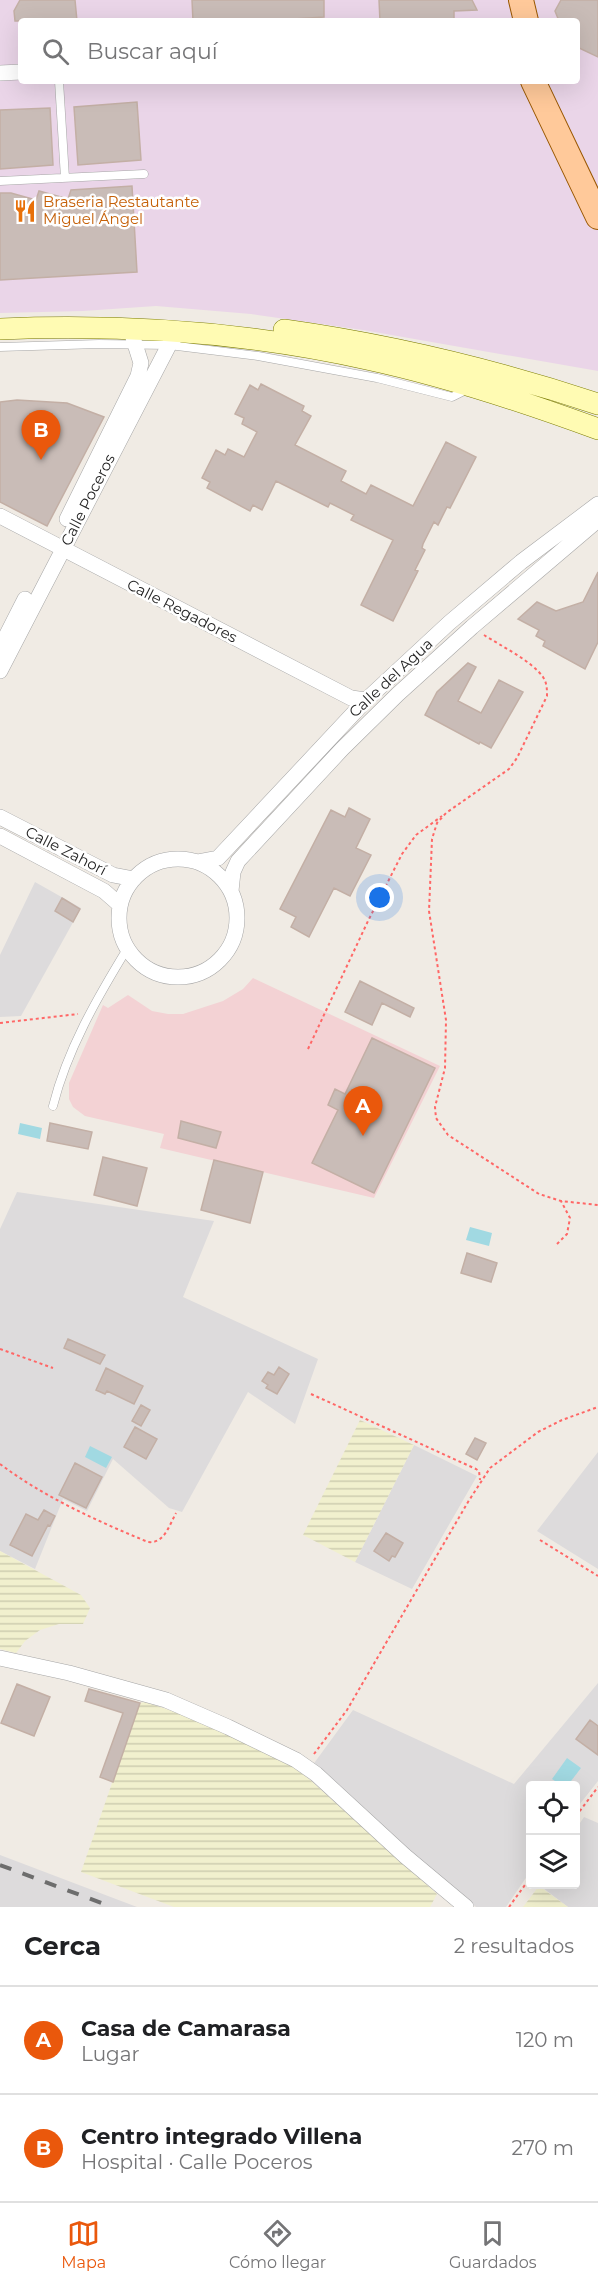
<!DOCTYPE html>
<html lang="es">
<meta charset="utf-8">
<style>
:root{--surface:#fff;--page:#f6f6f6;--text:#202124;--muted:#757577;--line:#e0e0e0;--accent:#ea580c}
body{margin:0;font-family:Montserrat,sans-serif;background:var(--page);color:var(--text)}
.controls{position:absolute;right:18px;bottom:18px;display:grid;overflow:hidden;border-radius:6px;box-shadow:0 6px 24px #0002}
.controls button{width:54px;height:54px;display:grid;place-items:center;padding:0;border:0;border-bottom:2px solid var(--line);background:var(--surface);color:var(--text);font:30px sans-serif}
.you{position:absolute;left:380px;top:898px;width:21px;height:21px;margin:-15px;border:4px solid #fff;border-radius:50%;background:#1a73e8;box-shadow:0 0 0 9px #1a73e833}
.badge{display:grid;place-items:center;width:39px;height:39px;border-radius:50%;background:var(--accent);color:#fff;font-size:20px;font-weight:700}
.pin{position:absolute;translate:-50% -50px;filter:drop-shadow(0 2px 3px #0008)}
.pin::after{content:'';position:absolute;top:32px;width:21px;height:18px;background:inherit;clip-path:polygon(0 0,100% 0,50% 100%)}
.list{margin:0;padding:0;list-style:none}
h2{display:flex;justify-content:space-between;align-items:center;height:78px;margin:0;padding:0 24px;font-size:26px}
h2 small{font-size:20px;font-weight:400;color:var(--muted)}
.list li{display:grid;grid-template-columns:39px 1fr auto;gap:18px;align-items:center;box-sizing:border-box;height:108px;padding:0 24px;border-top:2px solid var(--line)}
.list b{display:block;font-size:22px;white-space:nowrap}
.list p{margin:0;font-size:20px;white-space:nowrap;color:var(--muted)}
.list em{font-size:20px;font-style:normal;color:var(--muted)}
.icon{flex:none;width:33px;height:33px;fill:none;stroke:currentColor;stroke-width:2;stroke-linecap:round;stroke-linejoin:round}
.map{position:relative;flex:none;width:598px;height:1907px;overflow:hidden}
.search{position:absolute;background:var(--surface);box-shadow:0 6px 24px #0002;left:18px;right:18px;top:18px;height:66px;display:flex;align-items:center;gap:15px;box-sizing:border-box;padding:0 21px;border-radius:6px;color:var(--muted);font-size:22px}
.sheet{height:294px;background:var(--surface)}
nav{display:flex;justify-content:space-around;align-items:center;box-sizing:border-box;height:84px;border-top:2px solid var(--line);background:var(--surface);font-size:16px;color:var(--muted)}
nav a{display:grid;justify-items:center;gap:3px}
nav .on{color:var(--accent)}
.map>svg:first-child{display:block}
.residential{fill:#dddbdc}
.commercial{fill:#f3d2d4}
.industrial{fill:#ead5e8;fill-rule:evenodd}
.farmland{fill:url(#farmland-rules)}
.water{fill:#a1d9e2}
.building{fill:#c9bcb7;stroke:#c3afa5;stroke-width:1.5}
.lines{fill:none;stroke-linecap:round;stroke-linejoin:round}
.lane-casing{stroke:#a6a6a6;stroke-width:9}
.street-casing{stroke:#a6a6a6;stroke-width:16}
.secondary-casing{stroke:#7a7b00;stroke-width:22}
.primary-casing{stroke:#995700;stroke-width:26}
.path{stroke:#ff6766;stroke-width:2;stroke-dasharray:3 3;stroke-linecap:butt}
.lane{stroke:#fff;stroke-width:8}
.street{stroke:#fff;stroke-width:15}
.secondary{stroke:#fffbb3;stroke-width:21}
.primary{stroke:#ffc99a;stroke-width:24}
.rail{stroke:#6d6d6d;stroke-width:4;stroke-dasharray:12 12;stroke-linecap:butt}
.labels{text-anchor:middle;stroke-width:5;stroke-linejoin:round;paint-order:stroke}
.food-label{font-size:15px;fill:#c56008;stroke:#fff;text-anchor:start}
.street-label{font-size:15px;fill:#1f1f1f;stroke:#fff}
</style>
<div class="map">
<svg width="598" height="1907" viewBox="0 0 598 1907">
<defs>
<pattern id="farmland-rules" width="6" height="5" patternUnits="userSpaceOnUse" patternTransform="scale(1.5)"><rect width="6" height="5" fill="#f1f0ce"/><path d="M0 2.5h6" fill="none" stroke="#cecdb0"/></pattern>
</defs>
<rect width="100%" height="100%" fill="#f0ebe4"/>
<!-- residential -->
<path class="residential" d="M 35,882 L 81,908 L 21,1016 L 0,1017 L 0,955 Z
M 17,1192 L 214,1221 L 183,1297 L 318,1359 L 295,1424 L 248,1392 L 182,1512 L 169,1508 L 113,1459 L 87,1511 L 63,1499 L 35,1569 L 0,1551 L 0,1229 Z
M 414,1445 L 477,1476 L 412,1589 L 355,1562 Z
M 598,1452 L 598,1569 L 537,1531 Z
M 598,1683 L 598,1781 L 576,1809 L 576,1786 L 530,1786 L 530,1872 L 506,1907 L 476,1907 L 432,1871 L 312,1766 L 353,1710 L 514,1784 Z
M 584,1817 L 598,1823 L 598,1907 L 568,1907 L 539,1885 L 576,1884 L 576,1829 Z
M 0,1855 L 137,1907 L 0,1907 Z"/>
<!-- commercial -->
<path class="commercial" d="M 253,978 L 440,1066 L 374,1198 L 160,1148 L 164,1134 L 85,1116 L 73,1107 L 69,1099 L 69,1083 L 103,1005 L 108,1008 L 128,995 L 152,1011 L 168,1014 L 183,1014 L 223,1001 L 243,989 Z"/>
<!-- industrial -->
<path class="industrial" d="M 0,0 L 598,0 L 598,371 L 363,330 L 251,314 L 156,306 L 83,311 L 0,313 ZM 21,21 L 577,21 L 577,81 L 21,81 Z"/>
<!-- farmland -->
<path class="farmland" d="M 360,1420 L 414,1445 L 355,1562 L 303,1535 Z
M 0,1551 L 81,1595 L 90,1608 L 83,1624 L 59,1624 L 40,1630 L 25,1641 L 16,1653 L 0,1649 Z
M 145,1702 L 196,1719 L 292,1766 L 309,1779 L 437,1894 L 430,1907 L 174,1907 L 81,1872 L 140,1703 Z
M 539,1886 L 568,1907 L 523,1907 Z"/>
<!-- water -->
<path class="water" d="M 20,1123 L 42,1128 L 40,1139 L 18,1134 Z
M 470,1227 L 492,1233 L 489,1246 L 466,1240 Z
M 90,1446 L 112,1457 L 106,1468 L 85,1457 Z
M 567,1758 L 581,1768 L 568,1785 L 561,1785 L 552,1779 Z"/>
<!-- building -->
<path class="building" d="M 20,0 L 75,0 L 77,21 L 15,21 L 14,11 Z
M 192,0 L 324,0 L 324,17 L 263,21 L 193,21 Z
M 379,0 L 472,0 L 477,10 L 454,11 L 454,21 L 380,21 Z
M 561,0 L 598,0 L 598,57 L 577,47 L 577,21 L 559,21 L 555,11 Z
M 137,102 L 141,160 L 78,165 L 74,107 Z
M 50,108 L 53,165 L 0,169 L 0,110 Z
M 132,186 L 137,272 L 0,280 L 0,193 L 11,193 L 36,200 L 39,191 L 68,199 L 71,190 Z
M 261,384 L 304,406 L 302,411 L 311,416 L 295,445 L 346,471 L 341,481 L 366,494 L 371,485 L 413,506 L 446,442 L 476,457 L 450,508 L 447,507 L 438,525 L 434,522 L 423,544 L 422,548 L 425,550 L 415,570 L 418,571 L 393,621 L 361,605 L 393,540 L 351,520 L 354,515 L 330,503 L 328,507 L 276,481 L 262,510 L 253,505 L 250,511 L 207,488 L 210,482 L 202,478 L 216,450 L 225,455 L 228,449 L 244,457 L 257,432 L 242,424 L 244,418 L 235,414 L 250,385 L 258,390 Z
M 17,400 L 67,403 L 104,417 L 47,526 L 0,502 L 0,402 Z
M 598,572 L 598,642 L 585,669 L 543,646 L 545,641 L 536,636 L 539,630 L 518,619 L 537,602 L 556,611 L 583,602 Z
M 468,663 L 476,667 L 458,701 L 481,713 L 499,680 L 523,692 L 491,748 L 480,742 L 479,744 L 425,715 L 437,692 Z
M 349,808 L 370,819 L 356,848 L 371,855 L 350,896 L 334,888 L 309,937 L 291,927 L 296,917 L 280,909 L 331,810 L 345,817 Z
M 62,898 L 80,909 L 73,922 L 55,911 Z
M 360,981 L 414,1008 L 410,1017 L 382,1003 L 372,1025 L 345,1012 Z
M 372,1038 L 435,1068 L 374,1193 L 312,1163 L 338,1110 L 328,1105 L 335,1089 L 345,1094 Z
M 181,1121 L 221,1132 L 216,1148 L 178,1138 Z
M 50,1123 L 92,1132 L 88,1149 L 47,1141 Z
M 103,1157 L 147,1168 L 137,1206 L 94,1195 Z
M 214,1160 L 263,1172 L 250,1223 L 201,1210 Z
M 467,1253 L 497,1263 L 491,1282 L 461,1273 Z
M 68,1339 L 105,1355 L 100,1364 L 64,1348 Z
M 279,1367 L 289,1374 L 277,1394 L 266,1388 L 268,1385 L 262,1381 L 268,1372 L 274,1375 Z
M 106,1368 L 143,1386 L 134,1404 L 107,1391 L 105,1394 L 96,1390 Z
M 141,1405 L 150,1410 L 141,1426 L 132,1421 Z
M 135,1427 L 157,1439 L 146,1459 L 124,1447 Z
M 475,1438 L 486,1443 L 477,1460 L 466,1454 Z
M 75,1463 L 102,1477 L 86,1508 L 59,1495 Z
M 44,1510 L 55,1516 L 50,1526 L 48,1525 L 32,1556 L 10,1545 L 26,1514 L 38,1520 Z
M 386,1533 L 403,1543 L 395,1557 L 392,1556 L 389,1561 L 374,1551 Z
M 17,1684 L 50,1697 L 34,1736 L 1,1723 Z
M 89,1689 L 140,1703 L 113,1782 L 100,1777 L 123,1713 L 85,1701 Z
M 590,1720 L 598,1726 L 598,1755 L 576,1739 Z"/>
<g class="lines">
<!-- lane casing -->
<g class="lane-casing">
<path id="lane" d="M 59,81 L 65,178
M 0,181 L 144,174
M 0,347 L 99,344 L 169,345 L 258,356 L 377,378 L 452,397 L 466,390
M 53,1106 C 67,1050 97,998 127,949"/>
</g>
<!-- street casing -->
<g class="street-casing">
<path id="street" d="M 0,73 L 21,72
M 0,516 L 351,698 L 366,700
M 67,519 L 138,376 L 141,363 L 130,328
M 0,648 L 25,599
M 0,671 L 169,345 L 179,332
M 0,817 L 113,875 L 134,879
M 0,836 L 104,891 L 120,905
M119 918a59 59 0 1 1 118 0a59 59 0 1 1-118 0Z
M 197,862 L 218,858 L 366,700 L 449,623 L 521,562 L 598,504
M 231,891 L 233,872 L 238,861 L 342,749 L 398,694 L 472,627 L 598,520
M 0,1658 L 69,1673 L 166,1700 L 228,1727 L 296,1760 L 316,1774 L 405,1856 L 466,1907"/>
</g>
<!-- secondary casing -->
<g class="secondary-casing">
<path id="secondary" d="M 0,329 C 123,324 247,332 367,359 C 446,376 522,401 598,429
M 284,330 C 391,345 495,370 598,404"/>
</g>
<!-- primary casing -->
<g class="primary-casing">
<path id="primary" d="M 521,0 L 526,21
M 533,81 L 598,217"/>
</g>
<!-- path -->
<path class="path" d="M 484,635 C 501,646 532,661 543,677 C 547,683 547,689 547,696 L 517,758 L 509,769 L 446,813 L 437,823 L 432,839 L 429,911 L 446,1020 L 445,1068 L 435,1107 L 436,1118 L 448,1135 L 539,1194 L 561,1201 L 598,1205
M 0,1023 L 78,1014
M 308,1049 L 368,921 L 402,854 L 416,835 L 442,816
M 557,1244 L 567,1234 L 570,1218 L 561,1201
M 0,1349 L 53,1368
M 311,1394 L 476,1469 L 479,1471 L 480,1480
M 0,1464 C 44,1497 97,1521 148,1542 C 164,1544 169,1526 176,1513
M 540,1540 L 598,1576
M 314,1754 L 347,1710 L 468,1502 L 490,1468 L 538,1432 L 562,1420 L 598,1407
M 576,1816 L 598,1787
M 509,1907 L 530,1878"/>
<!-- lane -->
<use href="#lane" class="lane"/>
<!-- street -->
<use href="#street" class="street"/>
<!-- secondary -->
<use href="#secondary" class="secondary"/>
<!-- primary -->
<use href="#primary" class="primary"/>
<!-- rail -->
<path class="rail" d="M 0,1865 L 112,1907"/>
</g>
<!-- icons -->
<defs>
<g id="restaurant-bare" transform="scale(1.8)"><path d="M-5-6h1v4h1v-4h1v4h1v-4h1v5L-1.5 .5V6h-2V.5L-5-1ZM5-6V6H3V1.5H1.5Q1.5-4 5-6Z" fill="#e8710a" stroke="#fff" stroke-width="2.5" paint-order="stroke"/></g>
</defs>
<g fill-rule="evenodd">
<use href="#restaurant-bare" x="25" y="211"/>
</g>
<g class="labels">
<!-- food labels -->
<g class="food-label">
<text x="43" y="207">Braseria Restautante<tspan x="43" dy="17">Miguel Ángel</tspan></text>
</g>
<!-- street labels -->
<g class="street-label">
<text transform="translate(88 500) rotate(-63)" y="5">Calle Poceros</text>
<text transform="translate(182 611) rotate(27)" y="5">Calle Regadores</text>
<text transform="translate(391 678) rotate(-43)" y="5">Calle del Agua</text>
<text transform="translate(66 851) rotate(27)" y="5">Calle Zahorí</text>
</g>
</g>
</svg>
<div class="controls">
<button><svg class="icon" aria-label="locate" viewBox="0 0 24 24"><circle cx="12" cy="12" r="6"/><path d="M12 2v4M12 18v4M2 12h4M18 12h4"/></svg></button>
<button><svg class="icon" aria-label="layers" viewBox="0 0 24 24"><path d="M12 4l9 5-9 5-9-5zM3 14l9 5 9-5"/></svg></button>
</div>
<div class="you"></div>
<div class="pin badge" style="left:363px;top:1136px">A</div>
<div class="pin badge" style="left:41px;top:460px">B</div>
<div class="search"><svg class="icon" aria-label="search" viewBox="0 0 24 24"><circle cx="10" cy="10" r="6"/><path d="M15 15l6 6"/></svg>Buscar aquí</div>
</div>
<section class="sheet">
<h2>Cerca<small>2 resultados</small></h2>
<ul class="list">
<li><span class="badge">A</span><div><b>Casa de Camarasa</b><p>Lugar</p></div><em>120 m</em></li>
<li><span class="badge">B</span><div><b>Centro integrado Villena</b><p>Hospital · Calle Poceros</p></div><em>270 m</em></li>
</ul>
</section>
<nav>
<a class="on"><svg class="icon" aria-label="map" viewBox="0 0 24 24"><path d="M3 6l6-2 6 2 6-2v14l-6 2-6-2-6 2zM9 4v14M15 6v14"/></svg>Mapa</a>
<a><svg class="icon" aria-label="directions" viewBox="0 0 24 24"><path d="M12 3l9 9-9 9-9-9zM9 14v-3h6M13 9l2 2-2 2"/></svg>Cómo llegar</a>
<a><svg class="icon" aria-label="saved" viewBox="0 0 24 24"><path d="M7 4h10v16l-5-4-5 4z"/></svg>Guardados</a>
</nav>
